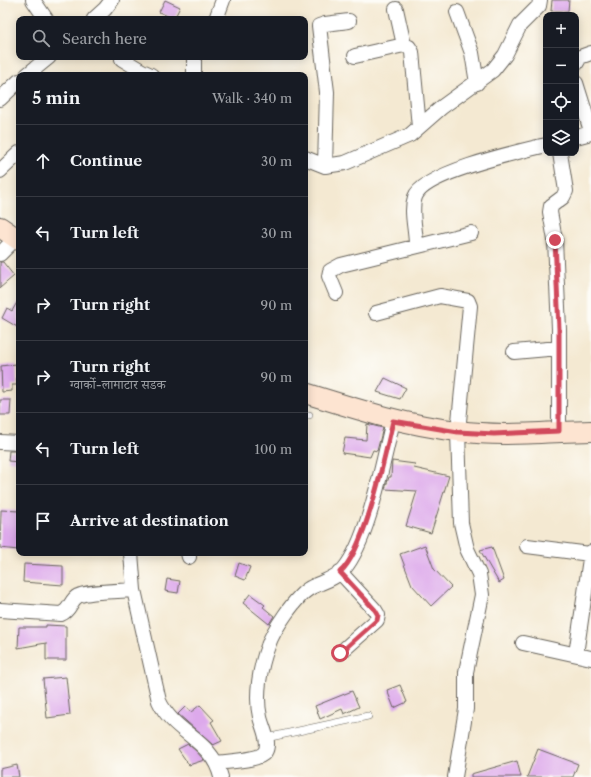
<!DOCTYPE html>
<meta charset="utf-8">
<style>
:root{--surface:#171b24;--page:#20242c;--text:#f1f3f6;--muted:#9ea1a6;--line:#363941}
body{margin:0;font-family:"Libre Caslon Text","Noto Serif Devanagari",serif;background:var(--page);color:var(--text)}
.controls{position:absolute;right:12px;top:12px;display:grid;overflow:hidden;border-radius:8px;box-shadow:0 2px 10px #0003}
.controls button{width:36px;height:36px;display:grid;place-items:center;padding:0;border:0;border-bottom:1px solid var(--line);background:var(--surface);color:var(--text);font:20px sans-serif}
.stop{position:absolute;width:12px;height:12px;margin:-9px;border:3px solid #d1495b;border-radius:50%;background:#fff}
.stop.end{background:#d1495b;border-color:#fff;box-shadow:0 1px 4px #0008}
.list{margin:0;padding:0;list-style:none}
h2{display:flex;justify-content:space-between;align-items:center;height:52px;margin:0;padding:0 16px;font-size:17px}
h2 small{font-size:13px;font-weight:400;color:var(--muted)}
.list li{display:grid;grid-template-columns:26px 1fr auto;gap:12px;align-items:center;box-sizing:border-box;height:72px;padding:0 16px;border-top:1px solid var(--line)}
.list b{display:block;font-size:15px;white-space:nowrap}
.list p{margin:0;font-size:13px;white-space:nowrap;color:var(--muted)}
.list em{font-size:13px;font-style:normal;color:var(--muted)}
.icon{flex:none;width:22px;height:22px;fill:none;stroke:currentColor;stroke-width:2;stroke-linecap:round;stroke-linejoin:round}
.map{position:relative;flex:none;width:591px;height:777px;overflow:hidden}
.search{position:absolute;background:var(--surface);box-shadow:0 2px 10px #0003;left:16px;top:16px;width:292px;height:44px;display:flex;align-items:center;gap:10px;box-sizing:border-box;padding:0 14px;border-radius:8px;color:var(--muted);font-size:15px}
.panel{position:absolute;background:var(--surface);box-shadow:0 2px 10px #0003;left:16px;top:72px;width:292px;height:484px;border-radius:8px}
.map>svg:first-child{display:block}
.building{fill:#dda9eb}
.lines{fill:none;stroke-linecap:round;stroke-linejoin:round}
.lane-casing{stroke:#68645c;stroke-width:8}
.street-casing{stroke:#68645c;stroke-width:16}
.secondary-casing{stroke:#68645c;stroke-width:22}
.lane{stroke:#fff;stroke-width:7}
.street{stroke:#fff;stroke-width:14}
.secondary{stroke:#fde4d1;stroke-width:20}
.route{stroke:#d1495b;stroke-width:5}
</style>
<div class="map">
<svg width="591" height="777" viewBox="0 0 591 777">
<rect width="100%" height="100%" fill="#fdfcf7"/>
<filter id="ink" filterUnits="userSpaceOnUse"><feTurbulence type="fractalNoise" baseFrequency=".025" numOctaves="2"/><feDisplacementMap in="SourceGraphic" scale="8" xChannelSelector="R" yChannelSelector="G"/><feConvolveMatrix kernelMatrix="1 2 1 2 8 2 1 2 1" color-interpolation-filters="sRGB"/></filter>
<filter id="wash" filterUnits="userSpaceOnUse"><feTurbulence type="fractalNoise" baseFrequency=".012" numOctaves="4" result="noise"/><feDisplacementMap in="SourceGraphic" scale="16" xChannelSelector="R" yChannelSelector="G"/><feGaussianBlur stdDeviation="0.9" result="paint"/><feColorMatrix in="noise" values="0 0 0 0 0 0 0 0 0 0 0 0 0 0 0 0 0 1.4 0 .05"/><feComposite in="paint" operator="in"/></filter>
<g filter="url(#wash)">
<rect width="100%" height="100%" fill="#f4e9d2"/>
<g id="blocks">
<!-- building -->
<path class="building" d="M 165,0 L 180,7 L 174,19 L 159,12 Z
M 552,0 L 569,0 L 568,11 L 551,11 Z
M 0,262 L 3,262 L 14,276 L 0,288 Z
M 19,299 L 19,328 L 2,318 L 7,308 L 12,311 Z
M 16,364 L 17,385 L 12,385 L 12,391 L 2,392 L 1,366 Z
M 385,378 L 406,388 L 400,399 L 377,392 Z
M 0,400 L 11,400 L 10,415 L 0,415 Z
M 367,424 L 383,428 L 377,451 L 373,450 L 370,457 L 342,453 L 345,438 L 366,440 Z
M 9,451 L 19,451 L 19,462 L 8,461 Z
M 392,461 L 415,464 L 414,468 L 449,476 L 431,533 L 406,526 L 417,491 L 385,489 L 389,477 L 391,477 Z
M 1,510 L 19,511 L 18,550 L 0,548 Z
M 425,545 L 434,569 L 451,587 L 431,606 L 412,585 L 400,554 Z
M 492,547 L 504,580 L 499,583 L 480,550 Z
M 239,563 L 250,567 L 245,580 L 235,576 Z
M 24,564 L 63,566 L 63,585 L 23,582 Z
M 167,579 L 180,581 L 178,593 L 165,591 Z
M 250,594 L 265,605 L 263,607 L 274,616 L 269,624 L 243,603 Z
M 46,625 L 66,626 L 66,660 L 46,660 L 46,643 L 18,648 L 19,627 L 46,627 Z
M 66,677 L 70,715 L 47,718 L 43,679 Z
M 400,685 L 407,702 L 394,708 L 387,690 Z
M 352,691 L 359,707 L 344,714 L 342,709 L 320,719 L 315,706 Z
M 200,705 L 214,720 L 211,722 L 222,741 L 213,745 L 178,714 L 185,707 L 191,712 Z
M 188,744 L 196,751 L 204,760 L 189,765 L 178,749 Z
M 538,749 L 578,764 L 573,777 L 527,777 Z
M 517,761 L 521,777 L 471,777 L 471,774 Z
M 17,765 L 19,777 L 0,777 L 0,769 Z"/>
</g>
</g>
<g filter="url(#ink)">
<use href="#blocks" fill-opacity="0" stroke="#68645c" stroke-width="1"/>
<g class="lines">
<!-- lane casing -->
<g class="lane-casing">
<path id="lane" d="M 305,415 L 309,415
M 266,738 L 368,716"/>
</g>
<!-- street casing -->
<g class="street-casing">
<path id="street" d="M 33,0 L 46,19
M 396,9 L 404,45 L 409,47 L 412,52 L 419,127
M 457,12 L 472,53 L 477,83
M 94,19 L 105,9 L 112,0
M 216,19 L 223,0
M 355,56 L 404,45
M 122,59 L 142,71 L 151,75
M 576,64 L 580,57 L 591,53
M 27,75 L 49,57
M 194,75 L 194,57
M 576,83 L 591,131
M 0,99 L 19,81
M 576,137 L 591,133
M 305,158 L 325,166 L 345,163 L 410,135 L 442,107 L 493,70 L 505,55 L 520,25 L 539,6 L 540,0
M 325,166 L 327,92 L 319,26 L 325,24 L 349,21
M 0,171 L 19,153
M 416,245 C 416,230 410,211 415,197 C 423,173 521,151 546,145
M 0,254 L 16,238
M 336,293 L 329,276 L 330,271 L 341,265 L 471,233
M 376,313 L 440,296 L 468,301 L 470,306 L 458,432 L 461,523 L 467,549 L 479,574 L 482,595 L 466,672 L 466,709 L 455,777
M 514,352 L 559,348
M 559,431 L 559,329 L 555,240 L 550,212 L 551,206 L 563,197 L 566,191 L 560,153
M 0,442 L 19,443
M 527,546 L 590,554
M 131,553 L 134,590 L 159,701 C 174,734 212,739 221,777
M 188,553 L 189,557
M 340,572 L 375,610 L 378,615 L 377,620 L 340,653
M 0,610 L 61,614 C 71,610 70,600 78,596 C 87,591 122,591 134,590
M 523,643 L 591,658
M 576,654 L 591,552
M 216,763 C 227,761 259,761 265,752 C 271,742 262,727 260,717 C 255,695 260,667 268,646 C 273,630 296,596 310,588 C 321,582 335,579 344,569 C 369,539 383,460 393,421"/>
</g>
<!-- secondary casing -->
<g class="secondary-casing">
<path id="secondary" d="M 0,227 L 19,240
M 305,393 C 356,409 405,425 458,431 C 501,437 547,432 591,431"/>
</g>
<!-- lane -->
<use href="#lane" class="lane"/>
<!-- street -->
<use href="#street" class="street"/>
<!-- secondary -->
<use href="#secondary" class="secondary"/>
</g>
</g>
<g class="lines" filter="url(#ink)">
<!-- route -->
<path class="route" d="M 340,653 L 377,620 L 378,615 L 375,610 L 340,572 C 365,551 385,455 393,421 L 458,432 L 494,434 L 559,431 L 559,329 L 555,240"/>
</g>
</svg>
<div class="controls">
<button>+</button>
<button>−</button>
<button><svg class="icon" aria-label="locate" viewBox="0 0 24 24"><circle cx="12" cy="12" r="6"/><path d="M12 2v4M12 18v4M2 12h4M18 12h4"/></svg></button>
<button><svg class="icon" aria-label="layers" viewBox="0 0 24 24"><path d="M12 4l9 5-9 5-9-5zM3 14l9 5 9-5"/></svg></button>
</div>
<div class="stop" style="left:340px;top:653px"></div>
<div class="stop end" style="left:555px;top:240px"></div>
<div class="search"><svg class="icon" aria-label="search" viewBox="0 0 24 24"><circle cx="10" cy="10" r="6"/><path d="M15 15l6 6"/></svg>Search here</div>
<section class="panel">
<h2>5 min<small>Walk · 340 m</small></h2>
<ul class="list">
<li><svg class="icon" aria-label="ahead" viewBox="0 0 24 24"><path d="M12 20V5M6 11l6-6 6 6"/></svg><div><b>Continue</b></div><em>30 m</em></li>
<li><svg class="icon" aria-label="left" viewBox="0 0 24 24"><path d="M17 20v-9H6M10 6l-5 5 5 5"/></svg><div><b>Turn left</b></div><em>30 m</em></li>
<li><svg class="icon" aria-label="right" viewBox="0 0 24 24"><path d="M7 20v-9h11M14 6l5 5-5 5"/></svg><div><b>Turn right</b></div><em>90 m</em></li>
<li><svg class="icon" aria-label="right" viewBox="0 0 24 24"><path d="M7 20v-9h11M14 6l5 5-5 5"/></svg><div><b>Turn right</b><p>ग्वार्को-लामाटार सडक</p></div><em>90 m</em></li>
<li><svg class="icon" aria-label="left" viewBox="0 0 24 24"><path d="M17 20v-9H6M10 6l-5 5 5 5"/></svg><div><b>Turn left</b></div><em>100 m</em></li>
<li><svg class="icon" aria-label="arrive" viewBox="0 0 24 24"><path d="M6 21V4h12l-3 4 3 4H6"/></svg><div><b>Arrive at destination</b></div></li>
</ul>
</section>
</div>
